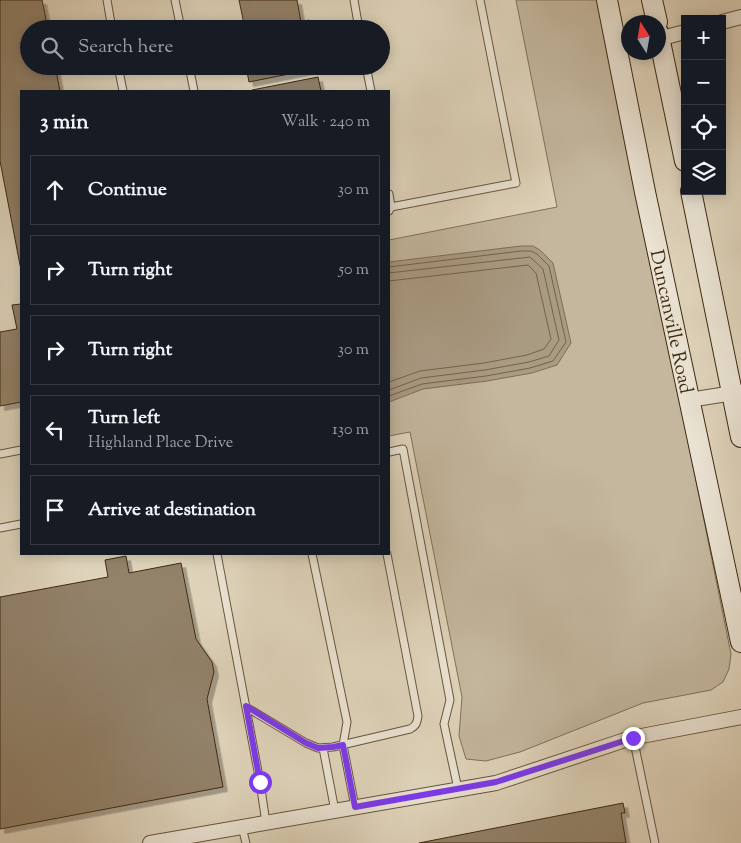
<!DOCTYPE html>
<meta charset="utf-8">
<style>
:root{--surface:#171b24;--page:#20242c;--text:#f1f3f6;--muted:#9ea1a6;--line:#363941}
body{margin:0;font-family:"Sorts Mill Goudy",serif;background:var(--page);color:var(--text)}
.controls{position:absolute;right:15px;top:15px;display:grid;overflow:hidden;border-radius:0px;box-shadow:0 2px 12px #0003}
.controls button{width:45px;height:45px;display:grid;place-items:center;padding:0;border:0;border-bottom:1px solid var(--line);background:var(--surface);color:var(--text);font:25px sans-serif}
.compass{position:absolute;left:621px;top:15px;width:45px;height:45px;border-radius:50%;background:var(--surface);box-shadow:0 2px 12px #0003;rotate:349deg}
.stop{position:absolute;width:15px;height:15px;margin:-11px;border:4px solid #7c3aed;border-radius:50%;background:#fff}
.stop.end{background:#7c3aed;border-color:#fff;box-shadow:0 1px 5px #0008}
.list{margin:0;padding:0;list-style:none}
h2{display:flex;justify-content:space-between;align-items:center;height:65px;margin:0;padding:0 20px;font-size:21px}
h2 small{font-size:16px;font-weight:400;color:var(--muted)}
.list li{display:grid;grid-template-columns:32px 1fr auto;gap:15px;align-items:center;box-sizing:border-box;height:70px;margin:0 10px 10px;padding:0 10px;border:1px solid var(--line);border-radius:0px}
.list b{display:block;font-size:19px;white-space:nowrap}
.list p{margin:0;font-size:16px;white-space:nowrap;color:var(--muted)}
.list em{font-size:16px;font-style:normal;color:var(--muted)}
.icon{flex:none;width:28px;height:28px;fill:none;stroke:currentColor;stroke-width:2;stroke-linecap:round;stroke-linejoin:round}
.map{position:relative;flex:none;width:741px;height:843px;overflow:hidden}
.search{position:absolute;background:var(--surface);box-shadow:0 2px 12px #0003;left:20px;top:20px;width:370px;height:55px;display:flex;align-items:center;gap:12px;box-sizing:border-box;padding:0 18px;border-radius:28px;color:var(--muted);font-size:19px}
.panel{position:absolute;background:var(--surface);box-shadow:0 2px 12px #0003;left:20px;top:90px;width:370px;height:465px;border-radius:0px}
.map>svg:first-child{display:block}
.green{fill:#c4b79e;stroke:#827058}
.water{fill:#a99a82;stroke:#7f6d55}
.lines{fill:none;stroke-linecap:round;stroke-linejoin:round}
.shore{stroke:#74624a;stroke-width:1}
.building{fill:#92826a;stroke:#3f2a12;filter:url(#shadow)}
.service-casing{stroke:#67543c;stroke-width:9}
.minor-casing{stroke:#67543c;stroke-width:16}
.secondary-casing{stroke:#3f2a12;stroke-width:22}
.service{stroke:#eae3d3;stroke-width:7}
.minor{stroke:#eae3d3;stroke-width:14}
.secondary{stroke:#eae3d3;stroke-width:20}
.route{stroke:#7c3aed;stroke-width:6}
.labels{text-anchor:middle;stroke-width:4.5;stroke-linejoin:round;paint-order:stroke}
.street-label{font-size:19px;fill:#3f2a12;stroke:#eae3d3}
</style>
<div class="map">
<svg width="741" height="843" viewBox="0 0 741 843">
<defs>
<filter id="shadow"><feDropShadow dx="4.5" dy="4.5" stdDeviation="0" flood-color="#0004"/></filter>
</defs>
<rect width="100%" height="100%" fill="#dfd4bb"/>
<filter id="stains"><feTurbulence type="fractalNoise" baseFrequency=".004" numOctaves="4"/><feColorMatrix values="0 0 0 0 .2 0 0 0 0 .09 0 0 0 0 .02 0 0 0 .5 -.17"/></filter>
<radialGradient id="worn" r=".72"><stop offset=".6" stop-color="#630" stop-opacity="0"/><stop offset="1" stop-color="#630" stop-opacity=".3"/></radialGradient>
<!-- green -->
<path class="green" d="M 516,0 L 599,0 L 731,654 L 729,669 L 723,682 L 711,690 L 643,703 L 520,752 L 486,761 L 466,759 L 459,736 L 462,697 L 410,432 L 389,436 L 389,240 L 557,207 Z"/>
<!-- water -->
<path class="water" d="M 521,246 L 533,246 L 540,250 L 553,263 L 571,343 L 557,365 L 532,373 L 487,381 L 423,389 L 389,402 L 389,262 Z"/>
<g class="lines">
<!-- shore -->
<path class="shore" d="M 389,267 L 521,251 L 531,251 L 537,254 L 549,266 L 566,342 L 553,361 L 530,368 L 486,376 L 422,384 L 389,396
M 389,273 L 530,257 L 543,269 L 559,340 L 549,356 L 529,362 L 485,370 L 421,378 L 389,390
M 389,281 L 528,265 L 536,273 L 551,339 L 544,349 L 527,355 L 484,363 L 420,371 L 389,382"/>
</g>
<!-- building -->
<path class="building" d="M 0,0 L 42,0 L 48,29 L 29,29 L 29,66 L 55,66 L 60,91 L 21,91 L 21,270 L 0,161 Z
M 239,0 L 297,0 L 301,22 L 309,20 L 310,29 L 245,29 Z
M 246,66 L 318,66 L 319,68 L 249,82 Z
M 318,77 L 321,91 L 253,91 L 252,90 Z
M 21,304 L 21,402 L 0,406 L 0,332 L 17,329 L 12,305 Z
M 126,556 L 129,573 L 181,563 L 196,639 L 212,662 L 214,672 L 207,699 L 223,787 L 0,829 L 0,597 L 108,577 L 105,560 Z
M 623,803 L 625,813 L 621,813 L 626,843 L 419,843 Z"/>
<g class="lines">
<!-- service casing -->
<g class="service-casing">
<path id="service" d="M 107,0 L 112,29
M 175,0 L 181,29
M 354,0 L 359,29
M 118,66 L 123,91
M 189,66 L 194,91
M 366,66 L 371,91
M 389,194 L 391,207 L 389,211
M 391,207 L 516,183 L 480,0
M 389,452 L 403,449 L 450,700 L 444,724 L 458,789
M 0,454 L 21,450
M 0,528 L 21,524
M 217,554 L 260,782 L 266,823
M 312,554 L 347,722 L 343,745 L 355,807
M 246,707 L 306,743 L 318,748 L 333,747 L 410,729 C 416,726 417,723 418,716 L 387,554
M 633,737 L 655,843
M 323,748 L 335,811
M 242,827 L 246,843"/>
</g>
<!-- minor casing -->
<g class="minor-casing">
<path id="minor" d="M 722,22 L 741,17
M 658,39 L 685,32
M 689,400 L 740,392
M 150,843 L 496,783 L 631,738 L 741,717"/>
</g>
<!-- secondary casing -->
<g class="secondary-casing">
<g id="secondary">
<path id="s1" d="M 607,0 L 645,192 L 741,642"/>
<path d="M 652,0 L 657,22"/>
<path d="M 658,32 L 685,161"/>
<path d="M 691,191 L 741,437"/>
</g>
</g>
<!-- service -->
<use href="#service" class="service"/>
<!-- minor -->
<use href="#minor" class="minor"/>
<!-- secondary -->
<use href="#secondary" class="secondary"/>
</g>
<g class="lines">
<!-- route -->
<path class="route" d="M 260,782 L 246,706 L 306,743 L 318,748 L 333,747 L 343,745 L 355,807 L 496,782 L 633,738"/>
</g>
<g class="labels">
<!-- street labels -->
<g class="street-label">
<text dy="7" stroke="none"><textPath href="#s1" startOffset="328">Duncanville Road</textPath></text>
</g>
</g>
<rect width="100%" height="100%" filter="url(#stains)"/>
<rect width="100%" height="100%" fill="url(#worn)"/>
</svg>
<div class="controls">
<button>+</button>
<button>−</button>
<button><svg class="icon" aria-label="locate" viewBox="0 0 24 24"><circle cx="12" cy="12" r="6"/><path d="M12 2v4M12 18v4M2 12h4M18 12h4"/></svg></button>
<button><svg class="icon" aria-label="layers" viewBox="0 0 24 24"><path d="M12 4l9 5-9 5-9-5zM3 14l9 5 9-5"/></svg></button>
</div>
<svg class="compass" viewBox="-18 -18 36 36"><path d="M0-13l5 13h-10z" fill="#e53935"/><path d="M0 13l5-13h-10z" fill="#9ea1a6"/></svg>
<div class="stop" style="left:260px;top:782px"></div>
<div class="stop end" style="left:633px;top:738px"></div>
<div class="search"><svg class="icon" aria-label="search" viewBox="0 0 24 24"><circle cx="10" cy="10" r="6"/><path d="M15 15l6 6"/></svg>Search here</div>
<section class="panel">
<h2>3 min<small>Walk · 240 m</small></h2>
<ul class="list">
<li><svg class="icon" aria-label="ahead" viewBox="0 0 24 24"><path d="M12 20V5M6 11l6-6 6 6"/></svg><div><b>Continue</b></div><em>30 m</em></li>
<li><svg class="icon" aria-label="right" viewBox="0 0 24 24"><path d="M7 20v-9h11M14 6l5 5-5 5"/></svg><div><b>Turn right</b></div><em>50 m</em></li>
<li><svg class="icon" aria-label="right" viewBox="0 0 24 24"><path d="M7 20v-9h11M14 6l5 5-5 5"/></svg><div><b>Turn right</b></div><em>30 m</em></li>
<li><svg class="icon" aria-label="left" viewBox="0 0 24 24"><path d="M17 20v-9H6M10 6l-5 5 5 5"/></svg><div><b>Turn left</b><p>Highland Place Drive</p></div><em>130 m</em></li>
<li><svg class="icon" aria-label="arrive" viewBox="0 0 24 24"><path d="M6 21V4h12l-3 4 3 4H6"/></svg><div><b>Arrive at destination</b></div></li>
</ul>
</section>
</div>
